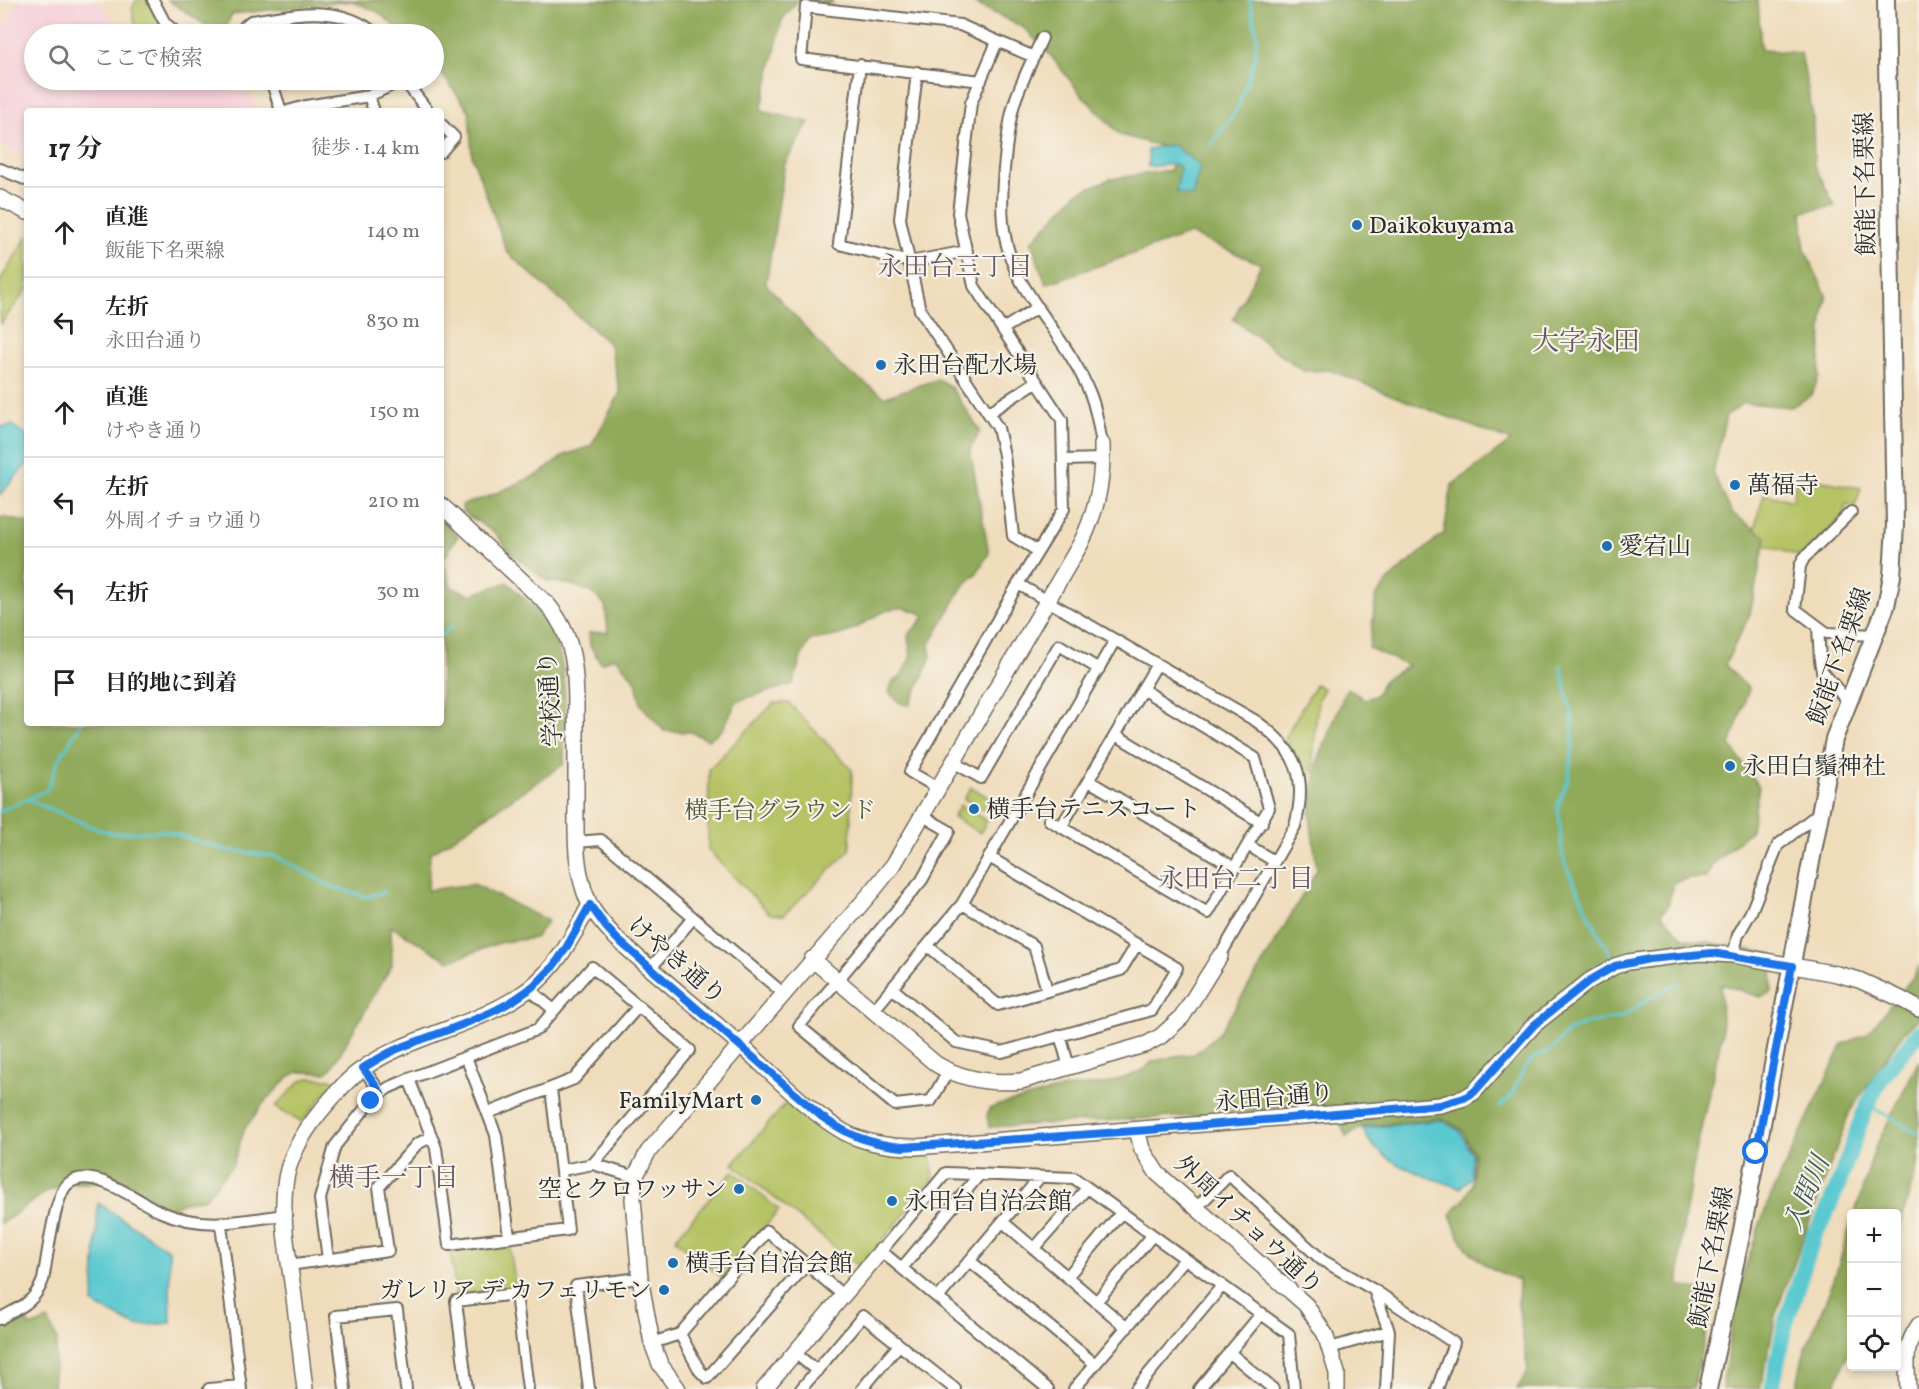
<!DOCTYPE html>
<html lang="ja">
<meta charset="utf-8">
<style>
:root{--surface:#fff;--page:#f2f2f2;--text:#222;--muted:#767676;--line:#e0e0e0}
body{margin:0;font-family:Vollkorn,"Noto Serif JP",serif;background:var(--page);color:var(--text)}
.controls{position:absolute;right:18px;bottom:18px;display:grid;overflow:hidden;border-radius:6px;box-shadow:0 3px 9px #0003}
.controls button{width:54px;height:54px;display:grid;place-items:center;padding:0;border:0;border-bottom:2px solid var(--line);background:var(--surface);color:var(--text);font:30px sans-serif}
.stop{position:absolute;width:18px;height:18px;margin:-14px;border:4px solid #1a73e8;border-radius:50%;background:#fff}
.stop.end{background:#1a73e8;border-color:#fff;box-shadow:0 2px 6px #0008}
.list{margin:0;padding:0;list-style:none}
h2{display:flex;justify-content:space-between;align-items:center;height:78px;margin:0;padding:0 24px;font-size:26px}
h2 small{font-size:20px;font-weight:400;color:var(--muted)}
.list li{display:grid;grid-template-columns:39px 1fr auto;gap:18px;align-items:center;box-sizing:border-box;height:90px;padding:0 24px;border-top:2px solid var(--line)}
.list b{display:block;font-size:22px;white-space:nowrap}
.list p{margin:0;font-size:20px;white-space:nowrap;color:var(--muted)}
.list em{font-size:20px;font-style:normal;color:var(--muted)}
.icon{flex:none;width:33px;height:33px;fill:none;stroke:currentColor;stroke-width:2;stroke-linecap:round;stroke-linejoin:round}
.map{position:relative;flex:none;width:1919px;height:1389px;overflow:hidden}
.search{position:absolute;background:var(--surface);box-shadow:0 3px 9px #0003;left:24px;top:24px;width:420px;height:66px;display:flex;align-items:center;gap:15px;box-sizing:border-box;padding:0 21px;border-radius:33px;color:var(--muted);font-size:22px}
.panel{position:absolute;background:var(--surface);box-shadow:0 3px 9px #0003;left:24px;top:108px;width:420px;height:618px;border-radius:6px}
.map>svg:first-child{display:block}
.built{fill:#f6cfd9}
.green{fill:#b5c365;stroke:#707748;stroke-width:1.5}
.forest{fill:#90a95a;stroke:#5e6a42;stroke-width:1.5}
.water{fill:#5cc9d0;stroke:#447a7e;stroke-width:1.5}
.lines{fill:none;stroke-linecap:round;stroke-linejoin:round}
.stream{stroke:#5cc9d0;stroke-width:3}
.river{stroke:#5cc9d0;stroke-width:16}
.street-casing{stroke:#70695d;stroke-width:14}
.secondary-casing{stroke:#70695d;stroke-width:18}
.primary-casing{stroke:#70695d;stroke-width:20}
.street{stroke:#fff;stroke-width:10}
.secondary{stroke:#fff;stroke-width:15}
.primary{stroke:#fff;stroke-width:16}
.route{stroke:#1a73e8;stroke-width:8}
.poi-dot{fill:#1f6fb2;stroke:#f7f3e8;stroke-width:2}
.labels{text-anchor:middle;stroke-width:4.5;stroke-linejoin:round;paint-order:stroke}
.street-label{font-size:24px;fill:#2b2b2b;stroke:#f7f3e8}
.poi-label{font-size:24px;fill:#2b2b2b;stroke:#f7f3e8;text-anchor:start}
.park-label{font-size:24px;fill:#54593c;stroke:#f7f3e8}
.neighbourhood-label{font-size:26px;fill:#635662;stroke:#f7f3e8}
.water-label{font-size:26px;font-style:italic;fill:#3a5a5d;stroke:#f7f3e8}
.quarter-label{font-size:27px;fill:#635662;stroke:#f7f3e8}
</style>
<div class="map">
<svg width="1919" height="1389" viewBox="0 0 1919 1389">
<rect width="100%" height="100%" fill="#f7f3e8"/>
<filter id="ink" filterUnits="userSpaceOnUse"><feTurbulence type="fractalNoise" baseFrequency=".0167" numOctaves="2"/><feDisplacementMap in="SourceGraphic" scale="12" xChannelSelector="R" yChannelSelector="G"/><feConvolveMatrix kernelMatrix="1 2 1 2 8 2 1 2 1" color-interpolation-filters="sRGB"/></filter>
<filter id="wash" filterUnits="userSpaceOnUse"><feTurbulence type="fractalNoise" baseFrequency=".008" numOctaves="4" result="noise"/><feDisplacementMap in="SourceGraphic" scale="24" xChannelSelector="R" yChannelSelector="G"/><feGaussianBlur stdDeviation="1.35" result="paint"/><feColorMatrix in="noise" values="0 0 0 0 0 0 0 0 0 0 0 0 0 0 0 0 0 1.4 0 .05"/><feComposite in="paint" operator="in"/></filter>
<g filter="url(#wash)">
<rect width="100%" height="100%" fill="#efdcbb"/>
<!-- built -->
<path class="built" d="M 18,0 L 91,0 L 104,6 L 118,31 L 118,34 L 34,34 L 34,80 L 202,80 L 253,95 L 257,111 L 27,111 L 27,158 L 0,143 L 0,35 Z"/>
<!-- green -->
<path class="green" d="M 136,0 L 149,0 L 171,34 L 137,34 L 132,9 Z
M 27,237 L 27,289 L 0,325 L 0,281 Z
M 1796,476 L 1861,488 L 1855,506 L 1846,504 L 1843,516 L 1802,557 L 1751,541 L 1764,494 L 1793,501 Z
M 1316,684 L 1324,689 L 1318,699 L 1312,771 L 1306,780 L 1301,766 L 1285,737 Z
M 774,703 L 789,703 L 852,770 L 850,850 L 784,915 L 770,914 L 708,850 L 709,769 Z
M 971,787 L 998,803 L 991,815 L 964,799 Z
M 960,805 L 987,821 L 980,833 L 953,817 Z
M 307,1078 L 331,1079 L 335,1082 L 301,1122 L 275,1107 L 299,1082 Z
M 788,1101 C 837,1141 866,1159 931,1156 L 934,1178 L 860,1268 L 733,1164 Z
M 733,1171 L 779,1210 L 722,1278 L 675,1239 Z
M 509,1241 L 516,1289 L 456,1296 L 450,1249 Z"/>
<!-- forest -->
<path class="forest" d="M 168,0 L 832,0 L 832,4 L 798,0 L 782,20 L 761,111 L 809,122 L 785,163 L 766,284 L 839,365 L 885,397 L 938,379 L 951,387 L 980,431 L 970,450 L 989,553 L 976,574 L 963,586 L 929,646 L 931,657 L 910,705 L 900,703 L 889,692 L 893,681 L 900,678 L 911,656 L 908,636 L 925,616 C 891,596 878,618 848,632 C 837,637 822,638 810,640 L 801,657 L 793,684 L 737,701 L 723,729 L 708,740 L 691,732 L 664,731 L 641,705 L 636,681 L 615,657 L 601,663 L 590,646 L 589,633 L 608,632 L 605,605 L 591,592 L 572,585 L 547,581 L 513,555 L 495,533 L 463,512 L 462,505 L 490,496 L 539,474 L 565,455 L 591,446 L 620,393 L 610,345 L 507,252 L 472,156 L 469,111 L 434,63 L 434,34 L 404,34 L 378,12 L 352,1 L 232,14 L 223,34 L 219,34 Z
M 968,0 L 1758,0 L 1761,50 L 1801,53 L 1813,116 L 1814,164 L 1835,206 L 1802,212 L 1805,250 L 1827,297 L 1823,318 L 1819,376 L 1812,395 L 1791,407 L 1743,403 L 1726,416 L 1713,474 L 1732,513 L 1766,537 L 1750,614 L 1725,665 L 1749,689 L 1730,745 L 1759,787 L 1751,830 L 1712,865 L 1706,878 L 1689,878 L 1673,883 L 1668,906 L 1661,914 L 1683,938 L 1773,954 L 1772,992 L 1760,997 L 1721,984 L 1722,1034 L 1695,1156 L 1681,1241 L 1679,1286 L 1715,1293 L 1693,1389 L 1517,1389 L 1528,1370 L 1518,1305 L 1519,1280 C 1498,1273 1474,1261 1462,1241 C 1457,1234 1454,1224 1450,1215 L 1465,1198 L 1472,1185 L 1474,1155 L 1462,1130 L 1442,1118 L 1362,1127 L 1346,1137 L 1334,1106 L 1227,1114 L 989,1127 L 987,1116 L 989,1109 L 998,1105 L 1065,1088 L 1104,1084 L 1129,1076 L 1145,1069 L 1152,1062 L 1174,1056 L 1195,1054 L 1220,1032 L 1269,953 L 1317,870 L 1310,815 L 1316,765 L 1347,688 L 1364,699 C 1385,696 1375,686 1387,678 C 1394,673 1402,670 1409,666 L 1369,648 L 1376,595 L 1395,574 L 1444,533 L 1452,485 L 1511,441 L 1391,395 L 1330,370 L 1303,371 L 1233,319 L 1261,264 L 1190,234 L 1046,284 L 1031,242 L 1077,193 L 1110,179 L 1171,170 L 1172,149 L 1120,135 L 1080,93 L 1051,56 L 1024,28 Z
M 0,517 L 27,522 L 27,723 L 441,723 L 441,521 L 458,536 L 443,560 L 451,587 L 471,595 L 507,582 C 519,594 533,605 543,618 C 572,654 564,721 564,764 L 430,854 L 428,890 L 474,884 L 548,921 L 535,938 L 502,942 L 449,961 L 391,926 L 392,965 L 331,1069 L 326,1073 L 298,1072 L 290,1076 L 266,1100 L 245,1128 L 233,1164 L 205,1198 L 184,1202 L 161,1212 L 106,1183 L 69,1183 L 48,1191 L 0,1224 Z
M 1919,966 L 1919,1018 L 1901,1036 L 1850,1111 L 1778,1307 L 1760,1389 L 1722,1389 L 1737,1293 L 1758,1229 L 1772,1193 L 1843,1044 L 1867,1034 L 1914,976 Z
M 1919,1060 L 1919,1160 L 1897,1236 L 1896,1214 L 1855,1213 L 1875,1148 Z
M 1851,1223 L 1851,1346 L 1833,1389 L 1796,1389 L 1803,1356 L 1834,1280 Z
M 23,1312 L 30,1327 L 48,1320 L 57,1339 L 53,1389 L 0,1389 L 0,1329 L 5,1323 Z"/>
<!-- water -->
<path class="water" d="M 1173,145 L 1200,166 L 1192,197 L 1176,192 L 1180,170 L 1179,166 L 1174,164 L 1148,167 L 1148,149 Z
M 12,425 L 25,434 L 27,438 L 27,464 L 0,495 L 0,427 Z
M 1441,1120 L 1460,1131 L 1472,1155 L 1471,1177 L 1461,1188 C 1430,1178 1372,1162 1363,1128 Z
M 98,1203 L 169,1250 L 171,1323 L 136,1326 L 93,1304 Z"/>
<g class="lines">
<!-- stream -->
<path class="stream" d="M 1210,146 L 1238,108 L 1255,57 L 1257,37 L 1250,0
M 441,636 L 453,625
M 1561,665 L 1572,717 L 1573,746 L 1568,780 L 1558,805 L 1562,851 L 1565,864 L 1599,935 L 1611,955
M 27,799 L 97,829 L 112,833 L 165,831 L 226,850 L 275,856 L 331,886 L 366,897 L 384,892
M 0,811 L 47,790 L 58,761 L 81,723
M 1868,1105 L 1919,1133
M 1500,1106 L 1510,1098 L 1526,1065 L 1534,1058 L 1553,1049 L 1567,1032 L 1588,1023 L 1622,1017 L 1648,999 L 1678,983"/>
<!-- river -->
<path class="river" d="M 1772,1389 L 1784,1329 L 1814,1235 L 1822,1222 L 1836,1191 L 1863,1115 L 1873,1094 L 1883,1076 L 1919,1032"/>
</g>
</g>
<g filter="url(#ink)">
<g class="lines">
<!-- street casing -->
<g class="street-casing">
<path id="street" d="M 153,0 L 165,23 L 178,34
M 240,34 L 245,26 L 251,21 C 295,14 339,3 376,34
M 1042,38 C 1033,59 1022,80 1015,101 C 1009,120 1007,140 1005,159 C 1000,204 999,242 1022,283 C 1044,321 1075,354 1091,396 C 1097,412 1099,428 1102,444
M 860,65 L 839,244 L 910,262 L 967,251
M 917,72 L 900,219 L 920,310 L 998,428 L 1004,455 L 1013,536 L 1038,551
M 271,80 L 281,111
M 404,80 L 428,111
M 981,81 L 801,59 L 806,7 L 960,25 L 1034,57
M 369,96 L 374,111
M 288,111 L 306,106 L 369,96 L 403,80
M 441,124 L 454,137 L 441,152
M 0,169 L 27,180
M 1003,329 L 1038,307
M 988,413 L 1036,382
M 1063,460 L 1102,459
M 1851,512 L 1804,558 L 1800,566 L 1795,609 L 1827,633 L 1876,635
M 1018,584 L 1256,721 C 1297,750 1308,777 1295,826 L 1220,956
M 1818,627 L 1820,660 L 1822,671 L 1842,695 L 1850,698
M 1142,689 L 1255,758 L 1269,808 L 1208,913 L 1061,827 L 1157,664
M 1116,735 L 1262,823
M 953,762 L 981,778 L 1059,645 L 1099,669
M 1089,781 L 1235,868
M 938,788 L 910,772 L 1018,584 L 1064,509 L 1062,420 L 974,286 L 958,213 L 971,103 L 997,42
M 923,816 L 949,831 L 922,880 L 799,1026 L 895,1105 L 931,1101 L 948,1071
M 1049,820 L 1061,827
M 576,842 L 601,840 L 783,993
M 1249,846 L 1274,861
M 962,904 L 1034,946 L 1047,990
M 928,946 L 998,1005 L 1121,970 L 1137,944
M 1733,955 L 1738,935 L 1751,912 L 1778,845 L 1819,813
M 650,969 L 693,918
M 892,988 L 956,1042 L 1002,1052 L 1152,1010 L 1177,968 L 989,857
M 529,989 L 554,1010
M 873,1011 L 962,904 L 1115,640
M 1060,1035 L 1069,1067
M 466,1057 L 496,1135 L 509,1237
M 363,1068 L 381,1093
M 409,1079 L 436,1148 L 449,1245 L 568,1230 L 551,1089
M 488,1113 L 574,1079 L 638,1007
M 562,1170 L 593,1164 L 635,1177
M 1196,1208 L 1229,1175 L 1322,1260 L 1374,1290 L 1454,1343 L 1437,1389
M 1003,1222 L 1127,1328
M 221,1224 L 241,1389
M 1034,1249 L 1087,1188
M 328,1259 L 320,1199 L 335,1146 L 371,1101 L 388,1088 L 409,1079 L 538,1029 L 592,967 L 690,1050 L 593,1164
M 970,1261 L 1095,1364
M 289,1265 L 388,1251 L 379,1187 L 417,1144 L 431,1137
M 902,1268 L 979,1175
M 1067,1277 L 1121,1213
M 1374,1290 L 1389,1331 L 1386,1389
M 938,1298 L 1040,1177
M 1096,1302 L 1152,1236
M 0,1319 C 6,1314 11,1313 17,1309 C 30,1303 38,1293 43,1280 C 47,1261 54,1193 69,1183 C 93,1165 138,1202 161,1212 C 204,1230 240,1221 284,1215
M 680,1334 L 700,1371 L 707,1378 L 807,1264
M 652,1343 L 680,1334 L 767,1231 L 844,1296
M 1330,1348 L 1389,1331
M 1229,1352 L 1273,1389
M 795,1353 L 817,1371
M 209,1389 L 240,1386
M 345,1389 L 336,1316 L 397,1310 L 406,1389
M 467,1389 L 456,1301 L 516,1294 L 528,1389
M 589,1389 L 576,1286 L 640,1278
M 801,1389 L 863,1316 L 955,1389
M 862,1389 L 899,1345
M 1048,1389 L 881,1251 L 946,1173 L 1074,1178 L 1289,1334 L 1294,1389
M 1074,1389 L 1185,1259
M 1136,1389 L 1222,1286
M 1199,1389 L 1262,1313"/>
</g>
<!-- secondary casing -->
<g class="secondary-casing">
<path id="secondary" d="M 0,198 L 27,212
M 441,505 L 547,604 C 575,636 576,671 576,711 C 576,741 576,770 576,799 C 576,834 574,870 589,903 C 595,916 607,928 617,939 C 659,977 703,1012 746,1050 C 776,1077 809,1112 844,1132 C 866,1144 892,1147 916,1147 L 1440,1105 L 1464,1098 L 1474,1092 L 1534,1025 L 1589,981 L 1615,966 L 1628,962 L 1699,953 L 1733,955 L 1837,974 L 1859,980 L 1899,998 L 1919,1009
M 812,959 L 936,1064 C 963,1080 991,1084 1021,1081 L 1147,1044 L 1161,1036 L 1182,1017 L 1220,956
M 1137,1130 L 1142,1149 L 1157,1173 L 1306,1305 L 1325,1334 L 1337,1373 L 1337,1389
M 305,1389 C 301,1356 297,1322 293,1289 C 288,1255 281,1219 285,1185 C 288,1157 303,1133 320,1112 C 333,1097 345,1081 361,1070 C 412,1033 479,1027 529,989 C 559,965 572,937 590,905
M 678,1389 L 660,1364 L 652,1343 L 640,1278 L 633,1199 L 635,1177 L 648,1152 L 875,888 L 894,864 L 1081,543 C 1097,510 1103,482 1102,444
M 764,1389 L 881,1251
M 1908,1389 C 1907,1362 1903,1348 1919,1325"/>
</g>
<!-- primary casing -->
<g class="primary-casing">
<path id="primary" d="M 1708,1389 L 1741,1236 L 1834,739 L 1886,606 L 1892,576 L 1895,525 L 1886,0"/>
</g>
<!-- street -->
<use href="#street" class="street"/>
<!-- secondary -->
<use href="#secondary" class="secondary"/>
<!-- primary -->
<use href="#primary" class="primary"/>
</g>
</g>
<g class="lines" filter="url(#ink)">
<!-- route -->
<path class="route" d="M 371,1101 L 381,1093 L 363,1068 C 373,1062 384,1055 395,1050 C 447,1028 510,1015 549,971 C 567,951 577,927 590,905 L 606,927 L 617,939 L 822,1117 C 850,1136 869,1144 903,1147 L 1149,1130 L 1440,1105 L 1464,1098 L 1474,1092 L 1534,1025 L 1589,981 L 1615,966 L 1649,959 L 1712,953 L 1792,966 L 1756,1152"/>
</g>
<!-- markers -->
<g class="poi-dot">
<circle cx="1357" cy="225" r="6"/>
<circle cx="881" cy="365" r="6"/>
<circle cx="1735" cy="485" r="6"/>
<circle cx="1607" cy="546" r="6"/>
<circle cx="1730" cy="766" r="6"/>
<circle cx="974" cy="809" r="6"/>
<circle cx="756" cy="1100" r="6"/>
<circle cx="739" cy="1189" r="6"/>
<circle cx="892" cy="1201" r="6"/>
<circle cx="673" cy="1263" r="6"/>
<circle cx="664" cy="1290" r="6"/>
</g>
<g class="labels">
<!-- street labels -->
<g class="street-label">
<text transform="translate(1865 184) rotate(-91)" y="8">飯能下名栗線</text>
<text transform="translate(1839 656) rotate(-70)" y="8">飯能下名栗線</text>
<text transform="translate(550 699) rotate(-94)" y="8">学校通り</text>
<text transform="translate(677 960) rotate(41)" y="8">けやき通り</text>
<text transform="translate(1274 1097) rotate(-5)" y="8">永田台通り</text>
<text transform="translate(1249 1225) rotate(43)" y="8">外周イチョウ通り</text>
<text transform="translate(1711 1257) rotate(-79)" y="8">飯能下名栗線</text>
</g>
<!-- poi labels -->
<g class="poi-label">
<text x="1369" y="233">Daikokuyama</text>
<text x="893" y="373">永田台配水場</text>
<text x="1747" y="493">萬福寺</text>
<text x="1619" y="554">愛宕山</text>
<text x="1742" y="774">永田白鬚神社</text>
<text x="986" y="817">横手台テニスコート</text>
<text x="744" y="1108" text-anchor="end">FamilyMart</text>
<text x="727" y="1197" text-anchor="end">空とクロワッサン</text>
<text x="904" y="1209">永田台自治会館</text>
<text x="685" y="1271">横手台自治会館</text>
<text x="652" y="1298" text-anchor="end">ガレリア デ カフェリモン</text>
</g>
<!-- park labels -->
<g class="park-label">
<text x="780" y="818">横手台グラウンド</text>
</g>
<!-- neighbourhood labels -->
<g class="neighbourhood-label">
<text x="955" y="275">永田台三丁目</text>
<text x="1236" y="887">永田台二丁目</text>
<text x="394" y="1186">横手一丁目</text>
</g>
<!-- water labels -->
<g class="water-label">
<text transform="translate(1806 1193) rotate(-67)" y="9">入間川</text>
</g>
<!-- quarter labels -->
<g class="quarter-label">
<text x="1586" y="350">大字永田</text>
</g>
</g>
</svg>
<div class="controls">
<button>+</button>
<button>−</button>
<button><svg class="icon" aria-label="locate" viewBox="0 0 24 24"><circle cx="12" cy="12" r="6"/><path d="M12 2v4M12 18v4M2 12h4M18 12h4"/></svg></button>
</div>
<div class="stop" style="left:1756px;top:1152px"></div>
<div class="stop end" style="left:371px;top:1101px"></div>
<div class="search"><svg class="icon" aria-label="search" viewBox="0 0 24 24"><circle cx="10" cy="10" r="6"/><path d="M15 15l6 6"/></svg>ここで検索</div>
<section class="panel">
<h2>17 分<small>徒歩 · 1.4 km</small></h2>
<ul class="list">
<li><svg class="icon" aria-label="ahead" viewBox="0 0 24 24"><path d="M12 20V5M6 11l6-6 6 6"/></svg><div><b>直進</b><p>飯能下名栗線</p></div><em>140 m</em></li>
<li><svg class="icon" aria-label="left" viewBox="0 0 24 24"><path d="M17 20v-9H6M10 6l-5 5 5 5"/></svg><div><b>左折</b><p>永田台通り</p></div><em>830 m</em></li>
<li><svg class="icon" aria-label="ahead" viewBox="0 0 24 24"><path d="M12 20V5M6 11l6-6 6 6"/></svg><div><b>直進</b><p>けやき通り</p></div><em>150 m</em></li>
<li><svg class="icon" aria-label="left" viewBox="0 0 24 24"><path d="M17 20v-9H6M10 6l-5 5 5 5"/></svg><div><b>左折</b><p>外周イチョウ通り</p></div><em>210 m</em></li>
<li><svg class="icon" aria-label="left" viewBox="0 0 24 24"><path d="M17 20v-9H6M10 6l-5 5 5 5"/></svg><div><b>左折</b></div><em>30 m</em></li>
<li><svg class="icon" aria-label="arrive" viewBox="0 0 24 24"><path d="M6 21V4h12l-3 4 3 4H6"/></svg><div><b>目的地に到着</b></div></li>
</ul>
</section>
</div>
